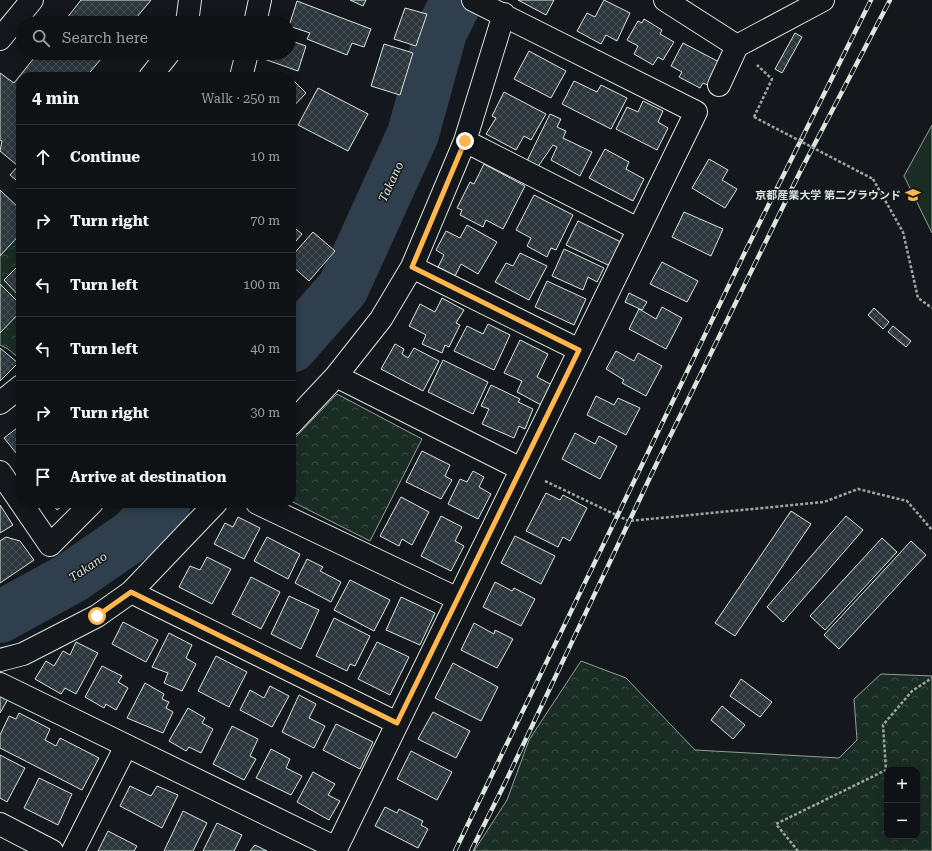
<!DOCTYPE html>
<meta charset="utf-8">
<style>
:root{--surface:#0f1215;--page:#1d2022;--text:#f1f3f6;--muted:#9b9ea0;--line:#2f3234}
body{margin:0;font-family:"Roboto Serif","Noto Sans JP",serif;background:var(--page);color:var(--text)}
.controls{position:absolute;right:12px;bottom:12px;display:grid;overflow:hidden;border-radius:8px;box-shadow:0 2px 10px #0003}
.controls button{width:36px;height:36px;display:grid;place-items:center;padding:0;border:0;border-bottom:1px solid var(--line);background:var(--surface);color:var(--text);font:20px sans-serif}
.stop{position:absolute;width:12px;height:12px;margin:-9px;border:3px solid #ffb74d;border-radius:50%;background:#fff}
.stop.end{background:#ffb74d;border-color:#fff;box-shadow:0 1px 4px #0008}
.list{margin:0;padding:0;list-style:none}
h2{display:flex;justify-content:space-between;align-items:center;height:52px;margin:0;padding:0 16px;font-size:17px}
h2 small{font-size:13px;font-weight:400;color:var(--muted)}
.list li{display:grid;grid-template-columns:26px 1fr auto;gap:12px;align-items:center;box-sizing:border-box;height:64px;padding:0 16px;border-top:1px solid var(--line)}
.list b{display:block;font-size:15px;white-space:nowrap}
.list em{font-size:13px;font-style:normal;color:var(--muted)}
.icon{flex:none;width:22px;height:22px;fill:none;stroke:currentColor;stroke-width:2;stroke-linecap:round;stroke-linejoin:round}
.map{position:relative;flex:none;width:932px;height:851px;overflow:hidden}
.search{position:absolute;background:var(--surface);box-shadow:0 2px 10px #0003;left:16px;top:16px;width:280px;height:44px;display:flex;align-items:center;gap:10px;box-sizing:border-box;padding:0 14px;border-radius:22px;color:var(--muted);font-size:15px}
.panel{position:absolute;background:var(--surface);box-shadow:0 2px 10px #0003;left:16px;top:72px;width:280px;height:436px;border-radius:16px}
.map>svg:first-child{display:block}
.grass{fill:#1a2d24;stroke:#939e99}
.forest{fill:url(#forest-crowns);stroke:#939e99;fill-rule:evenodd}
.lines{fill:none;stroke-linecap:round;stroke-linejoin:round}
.river{stroke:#2f3f4d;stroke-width:52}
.building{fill:url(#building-cross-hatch);stroke:#d8e6dc}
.minor-casing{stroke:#d8e6dc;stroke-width:24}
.major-casing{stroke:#d8e6dc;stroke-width:24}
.path{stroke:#9da8a2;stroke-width:2.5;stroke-dasharray:3 2;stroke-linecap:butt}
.minor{stroke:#14181c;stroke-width:22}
.major{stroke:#14181c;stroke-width:22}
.rail-casing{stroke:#d8e6dc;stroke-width:4.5}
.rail{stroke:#14181c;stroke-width:3;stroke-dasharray:9;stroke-linecap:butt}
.path-bridge{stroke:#9da8a2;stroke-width:2.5;stroke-dasharray:3 2;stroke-linecap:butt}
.route{stroke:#ffb74d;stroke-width:5}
.labels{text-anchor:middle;stroke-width:3;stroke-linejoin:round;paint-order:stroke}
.poi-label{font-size:11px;font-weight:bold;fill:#d8e6dc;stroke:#14181c;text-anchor:end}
.water-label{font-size:12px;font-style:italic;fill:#d8e6dc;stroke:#14181c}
</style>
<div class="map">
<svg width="932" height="851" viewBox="0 0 932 851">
<defs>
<pattern id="forest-crowns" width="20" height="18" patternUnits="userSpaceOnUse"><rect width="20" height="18" fill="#1a2d24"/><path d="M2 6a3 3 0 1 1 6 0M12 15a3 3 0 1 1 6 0" fill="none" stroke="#3b4b43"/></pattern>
<pattern id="building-cross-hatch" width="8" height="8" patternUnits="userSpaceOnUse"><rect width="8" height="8" fill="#2c363c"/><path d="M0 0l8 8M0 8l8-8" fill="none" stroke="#4a5358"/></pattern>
</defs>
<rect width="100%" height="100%" fill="#14181c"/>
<!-- grass -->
<path class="grass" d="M 932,125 L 932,233 L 904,176 Z"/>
<!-- forest -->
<path class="forest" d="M 21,224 L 21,360 L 8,349 L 0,345 L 0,237 Z
M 337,394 L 422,439 L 370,541 L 291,501 L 291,442 Z
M 581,661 L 626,678 L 695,750 L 839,758 L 857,740 L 854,699 L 881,674 L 932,676 L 932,851 L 474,851 L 507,800 L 529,740 ZM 887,770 L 917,770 L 917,836 L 887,836 Z"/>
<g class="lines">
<!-- river -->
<path class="river" d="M 291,347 L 343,288 L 413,134 L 441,32 L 457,0
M 0,617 L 71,578 L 132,536 L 165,503"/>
</g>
<!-- building -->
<path class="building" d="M 81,0 L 151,0 L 132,23 L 63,23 Z
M 350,0 L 366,0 L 363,6 Z
M 518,0 L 554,0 L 546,15 Z
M 604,0 L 630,13 L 617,41 L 606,35 L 601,44 L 577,31 L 587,13 L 595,17 Z
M 297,1 L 371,29 L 364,47 L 352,43 L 347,55 L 307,39 L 310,33 L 289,26 Z
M 405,8 L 427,14 L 416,46 L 394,39 Z
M 644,19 L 662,30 L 660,34 L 674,42 L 663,60 L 658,57 L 653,65 L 634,54 L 638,46 L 627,40 L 638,21 L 642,23 Z
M 795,33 L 802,37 L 782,73 L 775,69 Z
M 289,40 L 306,46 L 298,71 L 264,59 L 266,53 L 289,53 Z
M 683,43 L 721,63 L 710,86 L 703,83 L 700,88 L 679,77 L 682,72 L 671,66 Z
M 384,44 L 413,53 L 400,95 L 371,86 Z
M 529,51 L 566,71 L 551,98 L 514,79 Z
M 38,53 L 106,53 L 86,77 L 21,77 L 21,184 L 10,175 L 18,166 L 0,151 L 2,141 L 0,140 L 0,73 L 14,83 Z
M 292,79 L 306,93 L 291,109 L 291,80 Z
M 574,81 L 597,92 L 601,85 L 627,98 L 611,129 L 562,104 Z
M 318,88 L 368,114 L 348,151 L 298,125 Z
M 504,92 L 546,114 L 531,140 L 524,136 L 516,150 L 486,134 L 496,118 L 492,116 Z
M 643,101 L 663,111 L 658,122 L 668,128 L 657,150 L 616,129 L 627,107 L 638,112 Z
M 550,114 L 561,119 L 557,127 L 566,131 L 563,138 L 592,152 L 580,176 L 551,160 L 557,147 L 553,145 L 537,168 L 526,163 Z
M 605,149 L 629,162 L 626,169 L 644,179 L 633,201 L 589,178 Z
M 709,159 L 728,170 L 722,180 L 737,189 L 725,208 L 692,188 Z
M 484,164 L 525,186 L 503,229 L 486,220 L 483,227 L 460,215 L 462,210 L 457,208 L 470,182 L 474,184 Z
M 0,190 L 21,210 L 21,233 L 0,256 Z
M 534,195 L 573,215 L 556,250 L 551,248 L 547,257 L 527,246 L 531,238 L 516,230 Z
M 684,212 L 723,229 L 711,256 L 672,237 Z
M 578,221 L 621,242 L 610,266 L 566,245 Z
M 291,225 L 302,234 L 291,247 Z
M 467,225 L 497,242 L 478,274 L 461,264 L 455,276 L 438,267 L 444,255 L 436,250 L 446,231 L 460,238 Z
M 313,232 L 335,251 L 309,281 L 291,265 L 291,257 Z
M 564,249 L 604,268 L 597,282 L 588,277 L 583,290 L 552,276 Z
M 520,253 L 547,266 L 529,300 L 495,282 L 506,263 L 513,266 Z
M 662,262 L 698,281 L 687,302 L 650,284 Z
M 21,263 L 21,298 L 4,280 Z
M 547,281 L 586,299 L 574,325 L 535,307 Z
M 0,284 L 21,305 L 21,311 L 0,333 Z
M 629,293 L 647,302 L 642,310 L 625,302 Z
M 442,298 L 464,310 L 456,323 L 460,325 L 449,347 L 445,345 L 442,353 L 422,344 L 426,335 L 409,326 L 420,304 L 435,312 Z
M 662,307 L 682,318 L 666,349 L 629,329 L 639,309 L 656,319 Z
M 874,308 L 889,322 L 883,329 L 868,315 Z
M 488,324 L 510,335 L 494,370 L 454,351 L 467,326 L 483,334 Z
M 893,326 L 911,341 L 906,347 L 888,332 Z
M 520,340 L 548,354 L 537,377 L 554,386 L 543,406 L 517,392 L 522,381 L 504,373 Z
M 395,344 L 404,349 L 402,354 L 408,358 L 414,348 L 439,361 L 423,391 L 381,369 Z
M 0,348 L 18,363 L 0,381 Z
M 616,351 L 634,361 L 638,353 L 662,366 L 646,396 L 622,383 L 624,380 L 606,369 Z
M 443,360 L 488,382 L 473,414 L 428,392 Z
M 491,385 L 520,399 L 518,402 L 533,409 L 525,429 L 519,426 L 514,438 L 482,424 L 489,409 L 481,406 Z
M 596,396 L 614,405 L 618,398 L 640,408 L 626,435 L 587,415 Z
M 21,425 L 21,459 L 4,438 Z
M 575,433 L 595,444 L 599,436 L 617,446 L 600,479 L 562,459 Z
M 422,451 L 450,465 L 445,476 L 452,480 L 441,499 L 406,482 Z
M 473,471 L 484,477 L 479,487 L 491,494 L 478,519 L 448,504 L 460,479 L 467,482 Z
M 546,493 L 560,500 L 563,495 L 587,508 L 570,541 L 563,537 L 558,547 L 526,531 Z
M 401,497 L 429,512 L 412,545 L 402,539 L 399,546 L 380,536 Z
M 52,503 L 66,503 L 57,510 Z
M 0,505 L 13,525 L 0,533 Z
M 791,511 L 811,524 L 735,636 L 715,623 Z
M 441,516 L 462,527 L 455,541 L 464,546 L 451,571 L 421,556 Z
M 846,516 L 863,530 L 783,622 L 767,607 Z
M 238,517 L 260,528 L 244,559 L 214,544 L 225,523 L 233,527 Z
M 515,536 L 555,556 L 541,584 L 501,563 Z
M 6,537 L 20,541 L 34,560 L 0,583 L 0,541 Z
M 267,537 L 300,554 L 288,579 L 254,561 Z
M 882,538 L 897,552 L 825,630 L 810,616 Z
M 911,541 L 926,555 L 839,649 L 824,635 Z
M 207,557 L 231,569 L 212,604 L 179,587 L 190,566 L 200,570 Z
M 307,559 L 323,567 L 320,571 L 341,582 L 331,602 L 295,583 Z
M 251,577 L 280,592 L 261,629 L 232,614 Z
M 350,580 L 390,600 L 374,631 L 334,610 Z
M 495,582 L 512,591 L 514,588 L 535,599 L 521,626 L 483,607 Z
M 289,596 L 319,610 L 301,649 L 271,634 Z
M 401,597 L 435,613 L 420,645 L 386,630 Z
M 334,618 L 370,636 L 355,666 L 350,664 L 347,671 L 316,656 Z
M 123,622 L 158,640 L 146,662 L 112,644 Z
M 474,623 L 494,634 L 495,630 L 513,639 L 497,668 L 461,650 Z
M 169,633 L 192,645 L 186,658 L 196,664 L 182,691 L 164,683 L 168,673 L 152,667 Z
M 76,642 L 98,653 L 76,694 L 65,688 L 61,694 L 35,679 L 46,661 L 54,666 L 63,651 L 70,655 Z
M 377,642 L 409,657 L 390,695 L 358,679 Z
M 216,656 L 247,672 L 229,707 L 198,691 Z
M 453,663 L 498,687 L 481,721 L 435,698 Z
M 102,666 L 122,676 L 118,682 L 128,688 L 116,710 L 106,704 L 104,708 L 85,697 Z
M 741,679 L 772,702 L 760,717 L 730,696 Z
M 145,683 L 164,694 L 162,699 L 169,702 L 166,708 L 173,712 L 163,733 L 127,718 Z
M 270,686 L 289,696 L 272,727 L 240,710 L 250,690 L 264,698 Z
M 0,695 L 8,699 L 0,713 Z
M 299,695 L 316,704 L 309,718 L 325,726 L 314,748 L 282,732 Z
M 722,706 L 745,725 L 733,739 L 711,720 Z
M 188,708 L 205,718 L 202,723 L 213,729 L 201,753 L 189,747 L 186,751 L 169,741 Z
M 433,712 L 470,731 L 456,758 L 418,739 Z
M 19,713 L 50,729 L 45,740 L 56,746 L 60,738 L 99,758 L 82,790 L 0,748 L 0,735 L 9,716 L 16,719 Z
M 336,724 L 373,742 L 360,769 L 323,750 Z
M 232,726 L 258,739 L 250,756 L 256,759 L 244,780 L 213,764 Z
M 271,749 L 290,759 L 286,768 L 302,776 L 291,795 L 256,778 Z
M 411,751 L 452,772 L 437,800 L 397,779 Z
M 0,755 L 25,768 L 7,802 L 0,798 Z
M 313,772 L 335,784 L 328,795 L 340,801 L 329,820 L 297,802 Z
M 39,778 L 72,794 L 58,825 L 24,808 Z
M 130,786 L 151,796 L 157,786 L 178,795 L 162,828 L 120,806 Z
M 385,807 L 397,813 L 399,809 L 423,821 L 421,825 L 428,829 L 418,848 L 375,826 Z
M 183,811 L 207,823 L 193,851 L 164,851 Z
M 217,823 L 242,835 L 234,851 L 203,851 Z
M 108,831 L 137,846 L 134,851 L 98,851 Z
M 255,845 L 267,851 L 250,851 Z"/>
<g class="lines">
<!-- minor casing -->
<g class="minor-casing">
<path id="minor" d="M 665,0 L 737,46 L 823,0
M 187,23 L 190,0
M 0,39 L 32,0
M 150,77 L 169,53
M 719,85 L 737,46
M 465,141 L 638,229
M 412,267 L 579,350
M 336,376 L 521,469
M 291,424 L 336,376 L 381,319 L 412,267 L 465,141 L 504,14
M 0,472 L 50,545 L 92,503
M 257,503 L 458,599
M 131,592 L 397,723
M 0,660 L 23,654 L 97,616 L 131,592 L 216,503
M 0,684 L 336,848
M 0,824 L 52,851
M 73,851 L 126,746
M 335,851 L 696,112 L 473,0"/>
</g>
<!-- major casing -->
<g class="major-casing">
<path id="major" d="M 255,23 L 260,0
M 241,77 L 247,53
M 0,403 L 21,386"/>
</g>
<!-- path -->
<path class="path" d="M 754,117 L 772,79 L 757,65
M 873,179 L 903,232 L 918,298 L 932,308
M 545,481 L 629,521 L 824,502 L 858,489 L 907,501 L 932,530
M 798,851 L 776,824 L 886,770 L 883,725 L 912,691 L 932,678"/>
<!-- minor -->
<use href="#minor" class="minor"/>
<!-- major -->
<use href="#major" class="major"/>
<!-- rail casing -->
<g class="rail-casing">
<path id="rail" d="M 455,851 L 746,250 L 871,0
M 471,851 L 505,783 L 654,469 L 800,172 L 890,0"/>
</g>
<!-- rail -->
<use href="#rail" class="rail"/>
<!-- path-bridge -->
<path class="path-bridge" d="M 754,117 L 873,179"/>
</g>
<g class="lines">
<!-- route -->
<path class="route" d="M 97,616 L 131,592 L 397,723 L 579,350 L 412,267 L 465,141"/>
</g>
<!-- icons -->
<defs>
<g id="university-bare" transform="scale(1.2)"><path d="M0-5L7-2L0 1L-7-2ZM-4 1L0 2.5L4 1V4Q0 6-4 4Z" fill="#ffb74d" stroke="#14181c" stroke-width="2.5" paint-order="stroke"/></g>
</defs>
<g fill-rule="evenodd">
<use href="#university-bare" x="913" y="195"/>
</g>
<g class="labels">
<!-- poi labels -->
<g class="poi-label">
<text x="901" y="199">京都産業大学 第二グラウンド</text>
</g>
<!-- water labels -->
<g class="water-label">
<text transform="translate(391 182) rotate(-65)" y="4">Takano</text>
<text transform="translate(88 567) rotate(-34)" y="4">Takano</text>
</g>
</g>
</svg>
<div class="controls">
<button>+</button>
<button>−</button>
</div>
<div class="stop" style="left:97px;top:616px"></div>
<div class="stop end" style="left:465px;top:141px"></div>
<div class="search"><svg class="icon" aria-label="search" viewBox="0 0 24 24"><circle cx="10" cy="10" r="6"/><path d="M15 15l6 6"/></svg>Search here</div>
<section class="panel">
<h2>4 min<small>Walk · 250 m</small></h2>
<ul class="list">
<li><svg class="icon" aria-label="ahead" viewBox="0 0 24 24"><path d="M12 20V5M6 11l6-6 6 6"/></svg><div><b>Continue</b></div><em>10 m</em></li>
<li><svg class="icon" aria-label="right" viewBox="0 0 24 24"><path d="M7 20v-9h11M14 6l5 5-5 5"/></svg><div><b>Turn right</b></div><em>70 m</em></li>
<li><svg class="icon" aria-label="left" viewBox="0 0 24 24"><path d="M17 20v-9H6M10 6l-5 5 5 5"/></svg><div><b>Turn left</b></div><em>100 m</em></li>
<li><svg class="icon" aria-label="left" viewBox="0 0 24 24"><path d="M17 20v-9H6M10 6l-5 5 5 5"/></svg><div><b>Turn left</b></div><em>40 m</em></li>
<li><svg class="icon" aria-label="right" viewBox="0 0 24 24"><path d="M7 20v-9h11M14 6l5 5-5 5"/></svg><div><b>Turn right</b></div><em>30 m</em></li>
<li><svg class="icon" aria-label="arrive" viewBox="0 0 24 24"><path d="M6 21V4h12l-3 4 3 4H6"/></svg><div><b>Arrive at destination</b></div></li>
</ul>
</section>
</div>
